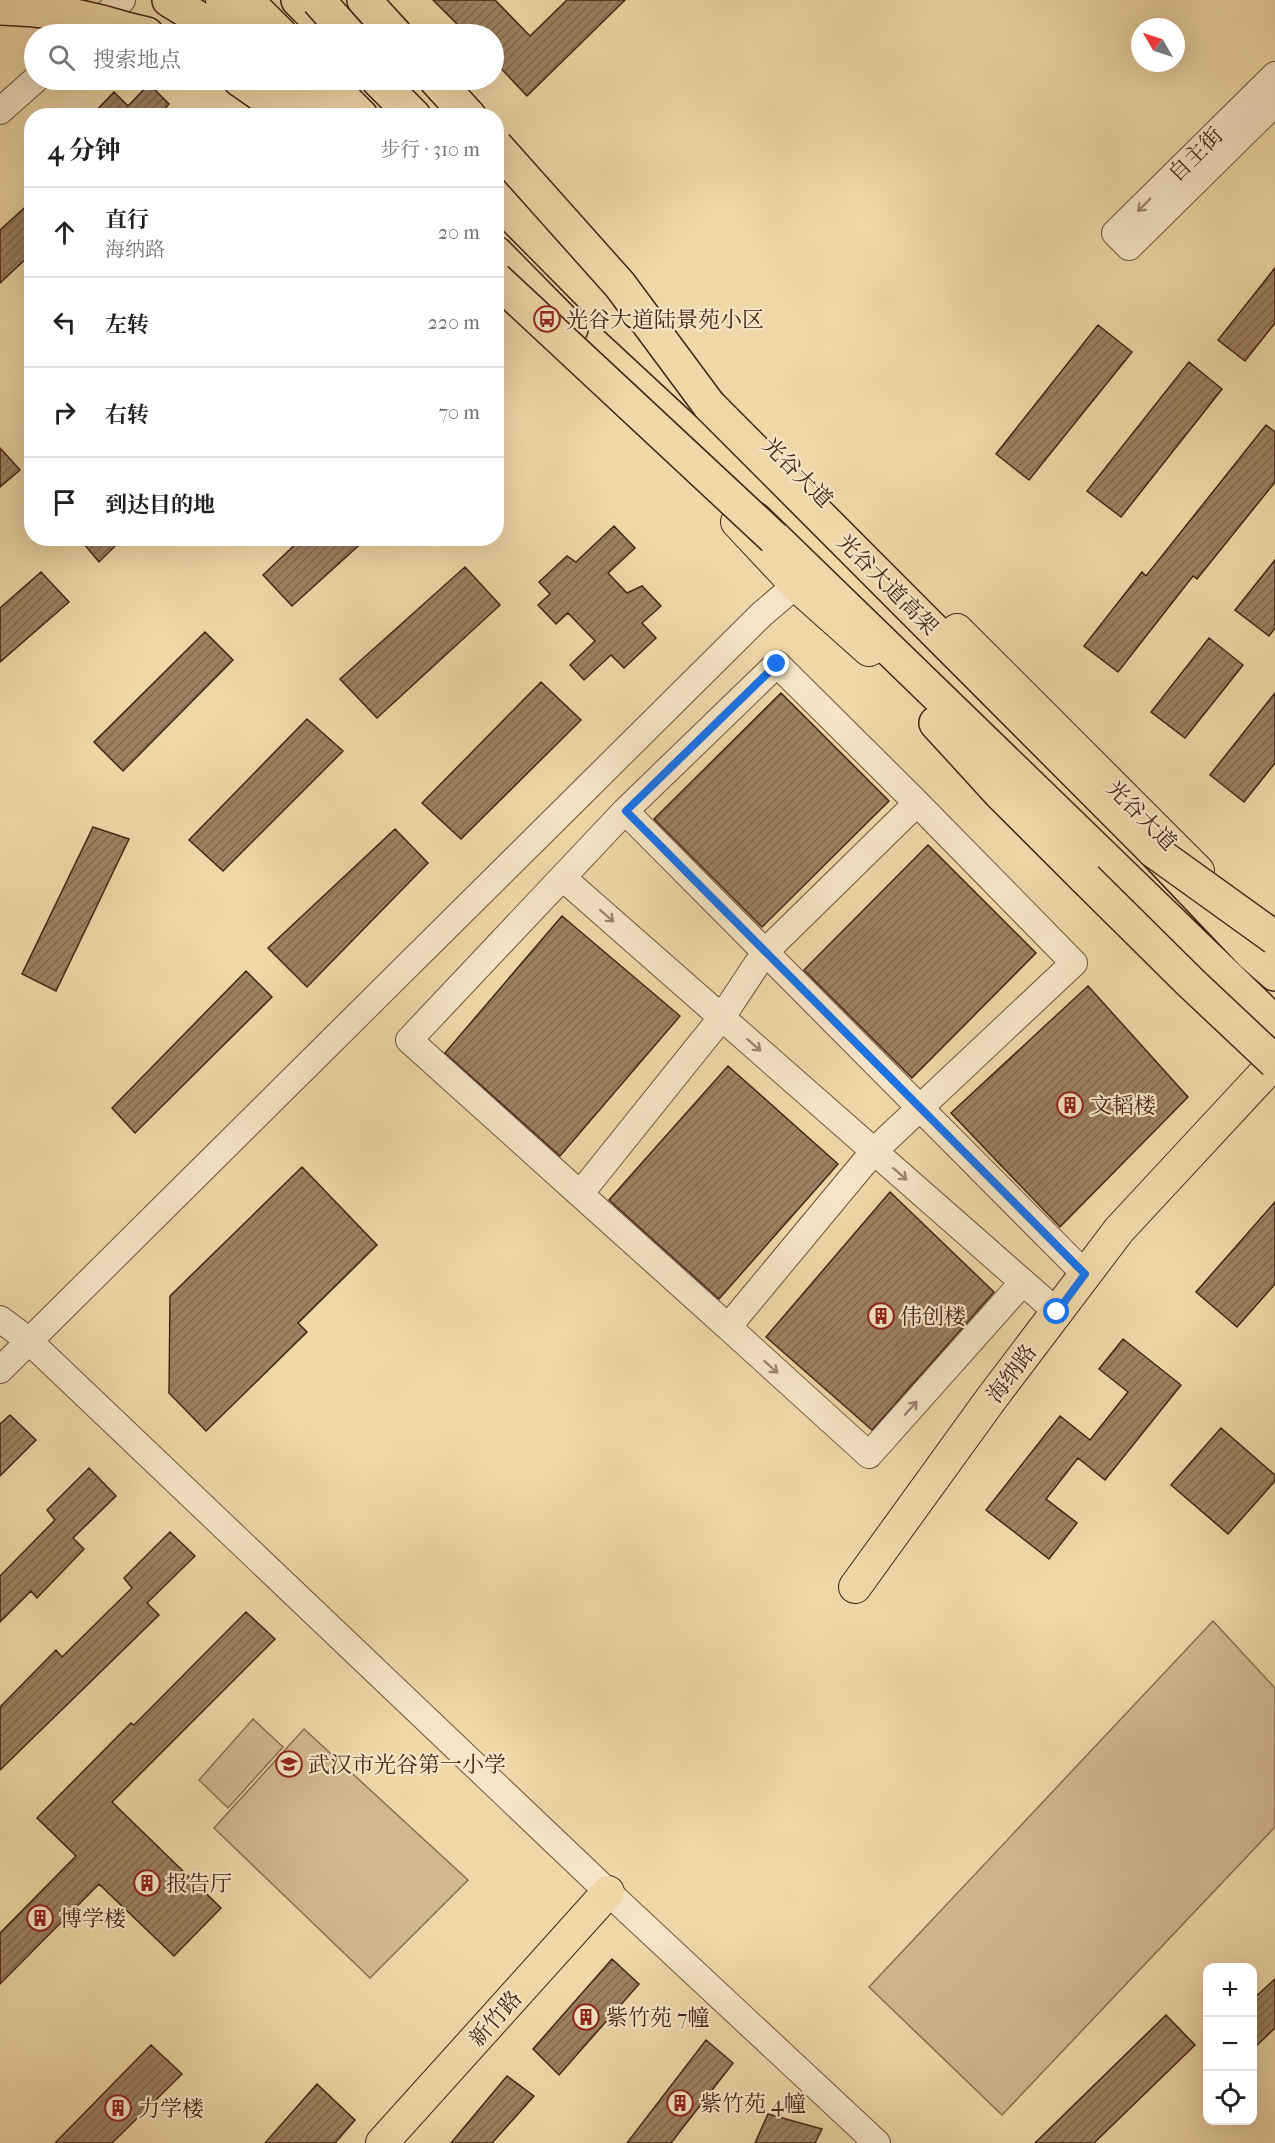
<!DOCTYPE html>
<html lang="zh">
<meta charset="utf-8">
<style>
:root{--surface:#fff;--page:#f6f6f6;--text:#202124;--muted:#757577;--line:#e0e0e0}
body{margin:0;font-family:"IM FELL French Canon","Noto Serif SC",serif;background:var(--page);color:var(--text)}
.controls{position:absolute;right:18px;bottom:18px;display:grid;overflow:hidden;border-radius:12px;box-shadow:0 6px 24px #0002}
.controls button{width:54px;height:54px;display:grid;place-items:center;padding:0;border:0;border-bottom:2px solid var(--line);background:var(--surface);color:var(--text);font:30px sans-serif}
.compass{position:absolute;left:1131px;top:18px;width:54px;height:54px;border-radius:50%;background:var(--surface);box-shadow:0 6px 24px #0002;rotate:309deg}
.stop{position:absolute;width:18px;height:18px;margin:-14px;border:4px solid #1a73e8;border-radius:50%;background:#fff}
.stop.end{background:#1a73e8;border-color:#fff;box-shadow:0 2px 6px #0008}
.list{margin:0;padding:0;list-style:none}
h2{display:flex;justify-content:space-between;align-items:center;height:78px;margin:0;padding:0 24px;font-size:26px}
h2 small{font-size:20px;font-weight:400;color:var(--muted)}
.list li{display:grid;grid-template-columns:39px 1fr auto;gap:18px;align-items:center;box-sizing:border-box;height:90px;padding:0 24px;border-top:2px solid var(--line)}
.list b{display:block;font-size:22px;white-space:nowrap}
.list p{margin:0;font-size:20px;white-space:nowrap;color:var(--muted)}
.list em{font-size:20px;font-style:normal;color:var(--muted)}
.icon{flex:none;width:33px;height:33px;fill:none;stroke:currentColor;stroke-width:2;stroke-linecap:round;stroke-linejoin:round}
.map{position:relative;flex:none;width:1275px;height:2143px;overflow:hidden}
.search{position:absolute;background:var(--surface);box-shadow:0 6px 24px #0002;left:24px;top:24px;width:480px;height:66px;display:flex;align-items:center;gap:15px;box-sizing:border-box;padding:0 21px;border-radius:33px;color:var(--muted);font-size:22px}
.panel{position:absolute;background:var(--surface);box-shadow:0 6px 24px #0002;left:24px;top:108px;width:480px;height:438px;border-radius:24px}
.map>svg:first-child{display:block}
.pitch{fill:#d3b88e;stroke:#8c6e52;stroke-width:1.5}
.building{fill:url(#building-hatch);stroke:#452315;stroke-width:1.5}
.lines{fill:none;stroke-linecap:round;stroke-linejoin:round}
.minor-casing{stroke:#70503a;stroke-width:28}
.major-casing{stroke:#452315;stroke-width:34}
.highway-casing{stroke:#452315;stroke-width:36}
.minor{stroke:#f5e5c6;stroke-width:26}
.major{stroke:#f0d7a7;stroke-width:32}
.highway{stroke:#f0d7a7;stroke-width:33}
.highway-bridge-casing{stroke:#452315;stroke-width:36;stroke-linecap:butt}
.highway-bridge{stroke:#f0d7a7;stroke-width:33}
.oneway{stroke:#9d846e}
.route{stroke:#1a73e8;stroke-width:8}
.labels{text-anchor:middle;stroke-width:4.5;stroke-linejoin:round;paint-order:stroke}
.street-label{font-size:22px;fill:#452315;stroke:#f5e5c6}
.poi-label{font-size:22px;fill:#452315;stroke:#f5e5c6;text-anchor:start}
</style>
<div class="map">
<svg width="1275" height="2143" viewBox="0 0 1275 2143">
<defs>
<pattern id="building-hatch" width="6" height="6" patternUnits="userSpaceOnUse" patternTransform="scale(1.5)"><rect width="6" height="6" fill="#9e8161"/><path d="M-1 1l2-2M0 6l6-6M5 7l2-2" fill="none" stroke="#83694f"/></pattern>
</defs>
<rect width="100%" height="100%" fill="#f0d7a7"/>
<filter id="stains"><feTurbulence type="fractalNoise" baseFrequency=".00333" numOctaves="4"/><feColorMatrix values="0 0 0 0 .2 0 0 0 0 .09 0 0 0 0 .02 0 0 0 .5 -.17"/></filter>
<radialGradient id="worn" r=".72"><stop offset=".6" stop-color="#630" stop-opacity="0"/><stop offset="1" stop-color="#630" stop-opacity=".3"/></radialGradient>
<!-- pitch -->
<path class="pitch" d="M 1213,1621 L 1275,1688 L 1275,1827 L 1002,2115 L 869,1987 Z
M 253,1719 L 283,1747 L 228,1808 L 199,1780 Z
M 304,1729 L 468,1880 L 370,1978 L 214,1828 Z"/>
<!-- building -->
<path class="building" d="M 433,0 L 495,0 L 530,36 L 567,0 L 625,0 L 527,96 L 494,61 L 494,34 L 467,34 Z
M 149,84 L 169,104 L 158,116 L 91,116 L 114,92 L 128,106 Z
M 32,201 L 32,253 L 0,283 L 0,230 Z
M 1275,268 L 1275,323 L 1245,361 L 1218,340 Z
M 1098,325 L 1132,352 L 1029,480 L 996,454 Z
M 1189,362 L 1222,389 L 1121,517 L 1087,491 Z
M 1266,425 L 1275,432 L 1275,482 L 1197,579 L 1193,576 L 1118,672 L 1084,646 L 1142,572 L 1146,576 Z
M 0,448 L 20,470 L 0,487 Z
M 614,526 L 635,548 L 608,573 L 627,593 L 642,586 L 661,606 L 642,623 L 656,638 L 624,668 L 611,655 L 584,680 L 570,665 L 595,641 L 568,613 L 556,624 L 538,605 L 550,594 L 539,582 L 567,556 L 576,562 Z
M 79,538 L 123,538 L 99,562 Z
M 302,538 L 367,538 L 292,606 L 263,575 Z
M 1275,560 L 1275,628 L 1269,636 L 1235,610 Z
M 465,567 L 500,605 L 377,718 L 340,679 Z
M 41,572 L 69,602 L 0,662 L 0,608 Z
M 205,632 L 233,660 L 123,771 L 94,742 Z
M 1209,638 L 1243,665 L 1185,738 L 1151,712 Z
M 541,682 L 581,720 L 461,839 L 422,803 Z
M 781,693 L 889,801 L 762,927 L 654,819 Z
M 1275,693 L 1275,763 L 1244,802 L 1210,775 Z
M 307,719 L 343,751 L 223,871 L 189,840 Z
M 93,827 L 129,839 L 56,991 L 22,974 Z
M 395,829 L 428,863 L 307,987 L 268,948 Z
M 928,845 L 1036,953 L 912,1078 L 804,970 Z
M 562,916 L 680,1016 L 560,1156 L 445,1053 Z
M 246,971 L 272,997 L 135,1133 L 112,1108 Z
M 1088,986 L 1188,1097 L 1060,1227 L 951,1113 Z
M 728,1066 L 838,1164 L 719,1299 L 609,1200 Z
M 302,1167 L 377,1245 L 298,1323 L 307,1332 L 206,1431 L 169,1393 L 170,1296 Z
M 890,1192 L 994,1292 L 872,1430 L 766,1337 Z
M 1275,1202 L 1275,1284 L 1237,1327 L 1196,1292 Z
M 1123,1339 L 1181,1385 L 1105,1480 L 1078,1458 L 1046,1499 L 1077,1523 L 1049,1559 L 986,1510 L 1060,1416 L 1090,1440 L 1128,1392 L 1099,1369 Z
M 10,1415 L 36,1440 L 0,1476 L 0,1424 Z
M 1221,1428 L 1275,1475 L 1275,1481 L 1228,1534 L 1171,1485 Z
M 89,1468 L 116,1496 L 73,1538 L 84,1549 L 37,1598 L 31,1591 L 0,1622 L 0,1576 L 55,1520 L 47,1510 Z
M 170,1532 L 195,1556 L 147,1603 L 159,1615 L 0,1770 L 0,1707 L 56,1650 L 62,1657 L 132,1588 L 124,1578 Z
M 246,1612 L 275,1639 L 112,1802 L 221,1908 L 174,1956 L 99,1884 L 0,1984 L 0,1933 L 76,1856 L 37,1818 L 131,1723 L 134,1725 Z
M 612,1959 L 639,1984 L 559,2075 L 533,2049 Z
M 1275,1979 L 1275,2028 L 1252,2050 L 1252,2000 Z
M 1166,2015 L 1195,2045 L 1094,2143 L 1035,2143 Z
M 706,2040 L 733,2063 L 671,2143 L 627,2143 Z
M 151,2045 L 182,2074 L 112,2143 L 55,2143 Z
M 507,2076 L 534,2096 L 492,2143 L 451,2143 Z
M 317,2084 L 355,2120 L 335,2143 L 265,2143 Z
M 768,2114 L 822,2129 L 815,2143 L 755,2143 Z"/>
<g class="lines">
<!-- minor casing -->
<g class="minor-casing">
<path id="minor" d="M 89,30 L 122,0
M 1275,75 L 1115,233 L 1129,247 L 1275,103
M 0,111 L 35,80
M 777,664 L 917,803 L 765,952 L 722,1017 L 580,1194 L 409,1040 L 625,811 Z
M 625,811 L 1085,1274
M 563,878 L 1057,1312
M 580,1194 L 728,1327 L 874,1151 L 1074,963 L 917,803
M 0,1319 L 28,1340 L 608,1892 L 877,2143
M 728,1327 L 869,1455 L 1023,1282
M 0,1370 L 762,614 L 796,585"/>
</g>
<!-- major casing -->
<g class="major-casing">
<path id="major" d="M 222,0 L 258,34
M 496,177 L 565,243
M 737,522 L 796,585 L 869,650
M 957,630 L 1198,871
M 855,1587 L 991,1399 L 1119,1230 L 1275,1062
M 382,2143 L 608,1892"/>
</g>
<!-- highway casing -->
<g class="highway-casing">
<path id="highway" d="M 169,0 L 224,34
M 246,0 L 280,34
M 298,0 L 332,34
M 364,0 L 395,34
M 126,29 L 147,34
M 240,80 L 292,116
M 281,80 L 321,116
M 325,80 L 361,116
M 378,80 L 414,116
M 436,80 L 469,116
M 496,199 L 599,303 L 709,405 L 1154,851 L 1251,953 L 1275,974
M 496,253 L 571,329
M 755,519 L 1275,1023
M 936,723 L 1000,793 L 1086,879"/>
</g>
<!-- minor -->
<use href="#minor" class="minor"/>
<!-- major -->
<use href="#major" class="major"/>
<!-- highway -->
<use href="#highway" class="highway"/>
<!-- highway-bridge casing -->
<g class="highway-bridge-casing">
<path id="highway-bridge" d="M 318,0 L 348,34
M 0,8 C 43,9 85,16 126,29
M 496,146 L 620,285 L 709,405
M 496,279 L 774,538
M 1154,851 L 1275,938
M 1086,879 L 1190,982 L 1275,1062"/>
</g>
<!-- highway-bridge -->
<use href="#highway-bridge" class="highway-bridge"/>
</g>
<!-- one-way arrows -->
<defs><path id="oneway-shaft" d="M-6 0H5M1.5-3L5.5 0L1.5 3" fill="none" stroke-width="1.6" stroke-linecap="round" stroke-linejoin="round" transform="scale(1.5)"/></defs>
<g class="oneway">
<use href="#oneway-shaft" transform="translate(1144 205) rotate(135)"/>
<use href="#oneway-shaft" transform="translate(607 916) rotate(41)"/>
<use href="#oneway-shaft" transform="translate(754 1045) rotate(41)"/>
<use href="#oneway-shaft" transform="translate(900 1174) rotate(41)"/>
<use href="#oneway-shaft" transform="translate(771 1367) rotate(42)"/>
<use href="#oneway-shaft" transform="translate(911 1408) rotate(-48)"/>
</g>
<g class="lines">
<!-- route -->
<path class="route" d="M 777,664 L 626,811 L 1085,1274 L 1057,1312"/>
</g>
<!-- icons -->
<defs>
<g id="bus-ring" transform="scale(1.35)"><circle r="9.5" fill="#f5e5c6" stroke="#8f2418" stroke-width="1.5"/><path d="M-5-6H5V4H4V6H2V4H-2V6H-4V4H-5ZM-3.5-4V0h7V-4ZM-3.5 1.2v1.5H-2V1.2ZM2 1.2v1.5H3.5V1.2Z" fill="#8f2418"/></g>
<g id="building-ring" transform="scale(1.35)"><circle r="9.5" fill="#f5e5c6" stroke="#8f2418" stroke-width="1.5"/><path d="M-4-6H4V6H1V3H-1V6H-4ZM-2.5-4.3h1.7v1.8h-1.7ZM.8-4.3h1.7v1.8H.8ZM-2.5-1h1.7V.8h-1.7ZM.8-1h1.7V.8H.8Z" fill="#8f2418"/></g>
<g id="school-ring" transform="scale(1.35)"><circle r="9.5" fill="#f5e5c6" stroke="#8f2418" stroke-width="1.5"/><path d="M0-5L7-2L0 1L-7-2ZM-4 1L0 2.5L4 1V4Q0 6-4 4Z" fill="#8f2418"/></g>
</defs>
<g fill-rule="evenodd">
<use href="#bus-ring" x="547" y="319"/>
<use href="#building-ring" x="1070" y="1105"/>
<use href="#building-ring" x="881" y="1316"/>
<use href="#school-ring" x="289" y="1764"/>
<use href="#building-ring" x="147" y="1883"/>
<use href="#building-ring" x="40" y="1918"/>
<use href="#building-ring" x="586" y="2017"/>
<use href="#building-ring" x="680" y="2103"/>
<use href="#building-ring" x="118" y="2108"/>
</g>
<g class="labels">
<!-- street labels -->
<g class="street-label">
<text transform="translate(1195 154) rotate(-45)" y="8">自主街</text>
<text transform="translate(798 472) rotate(45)" y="8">光谷大道</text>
<text transform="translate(888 584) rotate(45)" y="8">光谷大道高架</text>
<text transform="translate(1142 815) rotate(45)" y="8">光谷大道</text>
<text transform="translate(1011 1373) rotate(-53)" y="8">海纳路</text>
<text transform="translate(495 2018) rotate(-48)" y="8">新竹路</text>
</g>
<!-- poi labels -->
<g class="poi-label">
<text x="566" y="327">光谷大道陆景苑小区</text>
<text x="1090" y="1113">文韬楼</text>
<text x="900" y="1324">伟创楼</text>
<text x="308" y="1772">武汉市光谷第一小学</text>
<text x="166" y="1891">报告厅</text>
<text x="60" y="1926">博学楼</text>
<text x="606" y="2025">紫竹苑 7幢</text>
<text x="700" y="2111">紫竹苑 4幢</text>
<text x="138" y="2116">力学楼</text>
</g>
</g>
<rect width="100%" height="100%" filter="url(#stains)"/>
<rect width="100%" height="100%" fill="url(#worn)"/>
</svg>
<div class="controls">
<button>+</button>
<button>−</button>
<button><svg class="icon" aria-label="locate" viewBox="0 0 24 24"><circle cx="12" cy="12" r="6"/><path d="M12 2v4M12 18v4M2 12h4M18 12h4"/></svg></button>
</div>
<svg class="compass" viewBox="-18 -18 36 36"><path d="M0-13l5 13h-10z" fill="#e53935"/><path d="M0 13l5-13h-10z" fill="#757577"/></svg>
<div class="stop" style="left:1057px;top:1312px"></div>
<div class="stop end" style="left:777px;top:664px"></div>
<div class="search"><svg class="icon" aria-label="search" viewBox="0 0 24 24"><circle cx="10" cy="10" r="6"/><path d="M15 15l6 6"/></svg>搜索地点</div>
<section class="panel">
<h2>4 分钟<small>步行 · 310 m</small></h2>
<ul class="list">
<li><svg class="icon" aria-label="ahead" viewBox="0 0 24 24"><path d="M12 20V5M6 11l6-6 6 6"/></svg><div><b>直行</b><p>海纳路</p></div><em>20 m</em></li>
<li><svg class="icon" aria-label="left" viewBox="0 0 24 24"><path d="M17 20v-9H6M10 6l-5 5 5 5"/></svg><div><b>左转</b></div><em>220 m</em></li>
<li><svg class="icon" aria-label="right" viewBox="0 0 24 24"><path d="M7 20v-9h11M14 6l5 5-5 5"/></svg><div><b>右转</b></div><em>70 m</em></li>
<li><svg class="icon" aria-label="arrive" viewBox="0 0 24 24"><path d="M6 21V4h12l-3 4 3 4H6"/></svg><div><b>到达目的地</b></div></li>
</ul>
</section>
</div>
